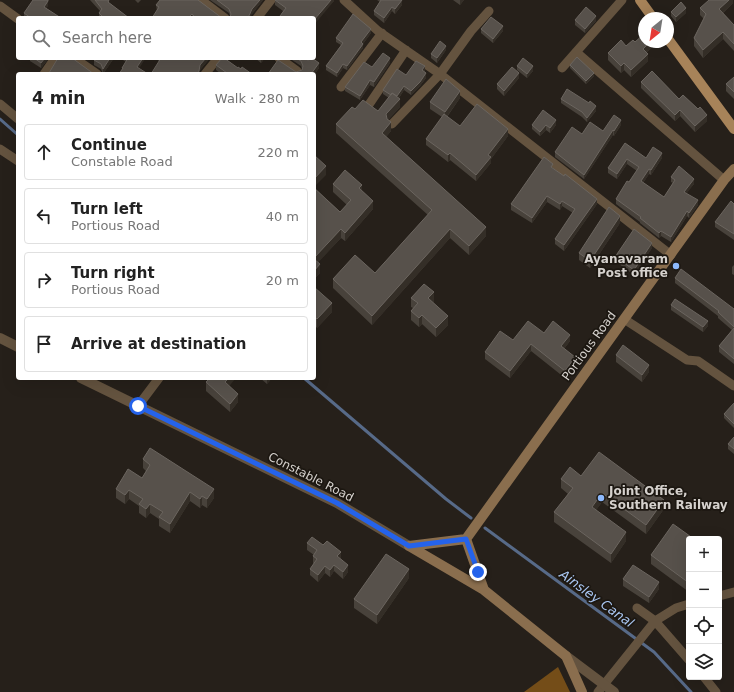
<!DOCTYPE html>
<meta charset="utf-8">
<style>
:root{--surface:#fff;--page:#f6f6f6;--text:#222;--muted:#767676;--line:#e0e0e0}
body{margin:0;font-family:"DejaVu Sans",sans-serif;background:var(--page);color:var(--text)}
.controls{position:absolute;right:12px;bottom:12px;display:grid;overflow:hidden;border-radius:4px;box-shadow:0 4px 16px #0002}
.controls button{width:36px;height:36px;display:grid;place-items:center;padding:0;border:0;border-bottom:1px solid var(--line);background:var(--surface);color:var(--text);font:20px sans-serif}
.compass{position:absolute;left:638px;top:12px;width:36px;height:36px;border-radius:50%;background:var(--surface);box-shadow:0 4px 16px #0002;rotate:210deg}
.stop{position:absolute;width:12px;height:12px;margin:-9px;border:3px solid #2563eb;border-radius:50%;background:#fff}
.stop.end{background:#2563eb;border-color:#fff;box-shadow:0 1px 4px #0008}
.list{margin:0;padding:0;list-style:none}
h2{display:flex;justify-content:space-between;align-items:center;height:52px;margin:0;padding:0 16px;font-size:17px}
h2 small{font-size:13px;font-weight:400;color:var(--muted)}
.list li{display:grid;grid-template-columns:26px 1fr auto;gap:12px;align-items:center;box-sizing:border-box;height:56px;margin:0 8px 8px;padding:0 8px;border:1px solid var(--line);border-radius:4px}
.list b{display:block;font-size:15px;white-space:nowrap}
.list p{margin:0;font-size:13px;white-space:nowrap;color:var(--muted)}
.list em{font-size:13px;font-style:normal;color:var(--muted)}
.icon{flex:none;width:22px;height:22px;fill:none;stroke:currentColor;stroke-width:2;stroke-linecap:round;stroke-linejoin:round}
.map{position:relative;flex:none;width:734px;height:692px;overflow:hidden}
.search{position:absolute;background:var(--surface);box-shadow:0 4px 16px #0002;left:16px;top:16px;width:300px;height:44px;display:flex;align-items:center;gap:10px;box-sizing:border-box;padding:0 14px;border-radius:4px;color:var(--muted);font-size:15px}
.panel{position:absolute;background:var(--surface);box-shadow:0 4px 16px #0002;left:16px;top:72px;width:300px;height:308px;border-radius:4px}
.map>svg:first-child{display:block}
.forest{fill:#744d18}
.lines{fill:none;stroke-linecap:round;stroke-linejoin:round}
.stream{stroke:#576a88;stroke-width:3}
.minor{stroke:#64533f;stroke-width:9}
.tertiary{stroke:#64533f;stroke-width:10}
.secondary{stroke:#8a6e4e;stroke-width:10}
.primary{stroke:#a78359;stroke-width:10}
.wall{fill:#48423b}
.shaded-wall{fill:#342e27}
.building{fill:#57514b;stroke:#6b655f}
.route{stroke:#2563eb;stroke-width:5}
.poi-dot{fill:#8db9fc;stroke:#1c1711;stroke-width:1.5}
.labels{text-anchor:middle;stroke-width:3.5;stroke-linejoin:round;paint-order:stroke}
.poi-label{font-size:12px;font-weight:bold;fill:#d5d1cd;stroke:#1c1711;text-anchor:end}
.street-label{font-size:12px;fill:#d5d1cd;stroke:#1c1711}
.water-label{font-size:13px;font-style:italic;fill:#a9c6f1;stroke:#1c1711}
</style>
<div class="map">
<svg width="734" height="692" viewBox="0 0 734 692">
<rect width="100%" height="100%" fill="#26201a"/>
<!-- forest -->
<path class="forest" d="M 558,667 L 570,692 L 524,692 Z"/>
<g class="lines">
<!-- stream -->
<path class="stream" d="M 0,119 L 18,135
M 304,378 L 446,499 L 471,518
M 485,528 L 654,652 L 691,692"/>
<!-- minor -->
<path class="minor" d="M 201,0 L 225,18
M 344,0 L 378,31 L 440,74 L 671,255
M 0,6 L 18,19
M 257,18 L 271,0
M 576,52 L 724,180
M 74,58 L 97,74
M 279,58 L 297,71
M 306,58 L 307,59
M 562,68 L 622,0
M 44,74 L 55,58
M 205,74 L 218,58
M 341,87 L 382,33
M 0,104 L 18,119
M 368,106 L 406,50
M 392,124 L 440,74 L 471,31 L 489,11
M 0,149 L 18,161
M 624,319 L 687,360 L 698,361 L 734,386
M 138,406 L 159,378
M 719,596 L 734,592
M 637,608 L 655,621 L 689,660
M 704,677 L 716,692
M 598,692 L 655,621 L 676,608 L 689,604"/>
<!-- tertiary -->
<path class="tertiary" d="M 0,338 L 18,347
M 81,378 L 337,503 L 409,546
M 566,656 L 614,692"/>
<!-- secondary -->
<path class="secondary" d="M 466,539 L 484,590
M 409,546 L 466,539 L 724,180 L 734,169
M 409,546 L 484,590 L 566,656 L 582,692"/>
<!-- primary -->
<path class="primary" d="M 640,0 L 653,18
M 668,39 L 734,129"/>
</g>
<!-- wall -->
<path class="wall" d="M 90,0 L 109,0 L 109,3 L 129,18 L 99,18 L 99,13 L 100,11 Z
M 135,0 L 141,0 L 138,3 Z
M 210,0 L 263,0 L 252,14 L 230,16 L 229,13 Z
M 275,0 L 334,0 L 334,1 L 314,18 L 280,18 L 280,16 L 283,11 L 275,5 Z
M 377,0 L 401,0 L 402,5 L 395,14 L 392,11 L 384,23 L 374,15 L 374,11 L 380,2 Z
M 453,0 L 464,0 L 460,5 Z
M 733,0 L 733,3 L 723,13 L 734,25 L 734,51 L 723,39 L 703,58 L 694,46 L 694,38 L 704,19 L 700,15 L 700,8 Z
M 156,5 L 222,18 L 152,18 L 157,11 Z
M 48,6 L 46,8 L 61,18 L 24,18 L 24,13 Z
M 671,12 L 686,13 L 676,22 L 671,16 Z
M 575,20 L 596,21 L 585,33 L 575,25 Z
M 481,29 L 503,31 L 493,43 L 481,33 Z
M 371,33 L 363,44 L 363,48 L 347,70 L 343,68 L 337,77 L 326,70 L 326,66 L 341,45 L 336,42 L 336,38 Z
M 635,42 L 653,42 L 653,46 L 646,53 L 648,61 L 631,77 L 624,70 L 621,73 L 608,60 L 608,53 Z
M 446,50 L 437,63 L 431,58 L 431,54 Z
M 30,58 L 49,58 L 41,68 L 30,61 Z
M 114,58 L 103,74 L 101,69 L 94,65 L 94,60 Z
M 120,58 L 145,58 L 145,59 L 122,70 L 122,68 L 126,62 Z
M 155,58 L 210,58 L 200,70 L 159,61 Z
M 255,58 L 265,58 L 261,63 Z
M 289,58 L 303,58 L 319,68 L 314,75 L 314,74 L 296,72 L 302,70 L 302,69 L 301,66 Z
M 390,63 L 374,87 L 370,85 L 360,100 L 345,91 L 345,87 L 372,67 Z
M 216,65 L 238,68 L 252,74 L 221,74 L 216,70 Z
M 570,65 L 594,76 L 586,84 L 570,68 Z
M 517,66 L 533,71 L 527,78 L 517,70 Z
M 425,71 L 424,72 L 426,78 L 420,86 L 411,95 L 404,90 L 399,98 L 400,107 L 388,120 L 391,131 L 386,137 L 486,236 L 469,255 L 450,238 L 372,325 L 333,288 L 333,279 L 375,273 L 428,215 L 336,133 L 336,124 L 355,109 L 378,111 L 389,98 L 383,94 L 383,90 L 406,75 Z
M 734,77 L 734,99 L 726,91 L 726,84 Z
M 519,78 L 504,96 L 497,89 L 497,84 Z
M 641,82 L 679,99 L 698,109 L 707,121 L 695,132 L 680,116 L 675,121 L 641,88 Z
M 460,98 L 447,117 L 460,126 L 508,136 L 491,159 L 491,163 L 476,181 L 450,160 L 448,162 L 426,145 L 426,139 L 442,117 L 430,109 L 430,102 Z
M 561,99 L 596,111 L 587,122 L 582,117 L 561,103 Z
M 532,125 L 556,125 L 550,133 L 546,130 L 540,136 L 532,129 Z
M 621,125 L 614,136 L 613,135 L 584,179 L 555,157 L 555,152 L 582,134 L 603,131 Z
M 625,143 L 646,158 L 662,158 L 651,175 L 649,174 L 643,183 L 664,197 L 673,183 L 671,182 L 671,177 L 694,184 L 686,193 L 698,205 L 689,218 L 687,216 L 671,242 L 661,236 L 659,238 L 640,223 L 640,222 L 616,204 L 616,199 L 629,182 L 637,171 L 627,164 L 617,179 L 608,173 L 608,168 Z
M 553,168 L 597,204 L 564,251 L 555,244 L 555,239 L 573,213 L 562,206 L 560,210 L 547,202 L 532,223 L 511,210 L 511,204 Z
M 333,184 L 362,191 L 373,209 L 345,241 L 341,238 L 318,262 L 320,273 L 314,279 L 314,187 L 340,212 L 347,205 L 333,192 Z
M 734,204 L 734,240 L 715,227 L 715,222 Z
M 620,223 L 590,268 L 579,260 L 579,253 Z
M 652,248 L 634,275 L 615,261 L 615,257 Z
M 734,265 L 734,275 L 732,274 L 732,267 Z
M 675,278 L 734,309 L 734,364 L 719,352 L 719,346 L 732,330 L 718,318 L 718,316 L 675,283 Z
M 314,287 L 332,312 L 317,328 L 314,324 Z
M 411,298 L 434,301 L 433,302 L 448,325 L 436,337 L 422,324 L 419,327 L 411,320 L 411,311 L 413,308 L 411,307 Z
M 671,305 L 708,326 L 703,332 L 671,310 Z
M 544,333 L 570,341 L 564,349 L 575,364 L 565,378 L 531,351 L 510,378 L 485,359 L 485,352 L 513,340 Z
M 616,355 L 649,372 L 642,382 L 616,362 Z
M 260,378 L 272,378 L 267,384 Z
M 206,382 L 229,386 L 238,402 L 230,412 L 206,391 Z
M 734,403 L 734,428 L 724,418 L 724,414 Z
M 734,437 L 734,454 L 728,449 L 728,444 Z
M 143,459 L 214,498 L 207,508 L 202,505 L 200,508 L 190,501 L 170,533 L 159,526 L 159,519 L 150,513 L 146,518 L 139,513 L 139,506 L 129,499 L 125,504 L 116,498 L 116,489 L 142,478 L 146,471 L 143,468 Z
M 581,476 L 664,509 L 646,534 L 602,502 L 596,510 L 626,541 L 611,563 L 554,522 L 554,512 L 568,494 L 561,488 L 561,479 Z
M 689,539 L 689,592 L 651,564 L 651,555 Z
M 307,543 L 341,559 L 348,572 L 343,579 L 334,571 L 330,577 L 325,573 L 318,582 L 310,575 L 310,569 L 314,564 L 313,563 L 313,556 L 314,555 L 307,550 Z
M 409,578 L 377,624 L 354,608 L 354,599 Z
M 623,579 L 659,589 L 649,603 L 623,586 Z"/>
<!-- shaded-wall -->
<path class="shaded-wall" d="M 260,0 L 263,0 L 252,14 L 250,18 L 248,18 L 252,9 Z
M 331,0 L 334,0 L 334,1 L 314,25 L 314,20 Z
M 402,0 L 402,5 L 395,14 L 395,9 Z
M 460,0 L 464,0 L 460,5 Z
M 729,0 L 733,0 L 733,3 L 719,16 L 719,9 Z
M 48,1 L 48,6 L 44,12 L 44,7 Z
M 392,7 L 392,11 L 384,23 L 384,18 Z
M 686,8 L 686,13 L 676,22 L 676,17 Z
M 192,14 L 192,18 L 188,18 Z
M 596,16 L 596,21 L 585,33 L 585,29 Z
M 503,26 L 503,31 L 493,43 L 493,39 Z
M 371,29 L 371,33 L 363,44 L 363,48 L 347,70 L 347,66 L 361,42 Z
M 723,32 L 723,39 L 703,58 L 703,50 Z
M 650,42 L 653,42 L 653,46 L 643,56 L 643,49 Z
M 446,46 L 446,50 L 437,63 L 437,58 Z
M 648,54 L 648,61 L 631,77 L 631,70 Z
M 45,58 L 49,58 L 41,68 L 41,63 Z
M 110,58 L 114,58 L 103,74 L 103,69 Z
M 143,58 L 145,58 L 145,59 L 137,72 L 137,67 Z
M 206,58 L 210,58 L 200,70 L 200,74 L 197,74 L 200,65 Z
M 261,58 L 265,58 L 261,63 Z
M 390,58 L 390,63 L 374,87 L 374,82 Z
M 319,63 L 319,68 L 314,75 L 314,74 L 311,74 Z
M 624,63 L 624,70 L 621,73 L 621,66 Z
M 343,64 L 343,68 L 337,77 L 337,73 Z
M 425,66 L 425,71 L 422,75 L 422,70 Z
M 533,66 L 533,71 L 527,78 L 527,74 Z
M 426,73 L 426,78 L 420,86 L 411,95 L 411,91 Z
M 519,73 L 519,78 L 504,96 L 504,91 Z
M 594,73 L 594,76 L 586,84 L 586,81 Z
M 370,80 L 370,85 L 360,100 L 360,96 Z
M 404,86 L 404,90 L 396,102 L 396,98 Z
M 460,91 L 460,98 L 445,119 L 445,112 Z
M 400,99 L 400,107 L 386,122 L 386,114 Z
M 596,106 L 596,111 L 587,122 L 587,118 Z
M 680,110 L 680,116 L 675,121 L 675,115 Z
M 707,115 L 707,121 L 695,132 L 695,126 Z
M 556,120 L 556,125 L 550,133 L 550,128 Z
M 621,120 L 621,125 L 614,136 L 614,131 Z
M 391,122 L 391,131 L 382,142 L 382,133 Z
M 546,125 L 546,130 L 540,136 L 540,132 Z
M 508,129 L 508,136 L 491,159 L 491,163 L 476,181 L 476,175 L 488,155 Z
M 613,130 L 613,135 L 584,179 L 584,175 Z
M 450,153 L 450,160 L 448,162 L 448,155 Z
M 662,153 L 662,158 L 651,175 L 651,170 Z
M 627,159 L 627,164 L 617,179 L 617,174 Z
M 326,166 L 326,175 L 314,187 L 314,179 Z
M 649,169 L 649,174 L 641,186 L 641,181 Z
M 694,179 L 694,184 L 684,197 L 684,192 Z
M 362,185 L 362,193 L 359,188 Z
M 547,196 L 547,202 L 532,223 L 532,218 Z
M 597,199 L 597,204 L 564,251 L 564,245 Z
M 698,200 L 698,205 L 689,218 L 689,213 Z
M 373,201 L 373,209 L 345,241 L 345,233 Z
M 562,201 L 562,206 L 560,210 L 560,204 Z
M 687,211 L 687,216 L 671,242 L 671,237 Z
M 620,216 L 620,223 L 590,268 L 590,261 Z
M 486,227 L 486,236 L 469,255 L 469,246 Z
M 341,229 L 341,238 L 314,267 L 314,258 Z
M 450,229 L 450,238 L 372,325 L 372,316 Z
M 661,231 L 661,236 L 659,238 L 659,233 Z
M 652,243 L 652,248 L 634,275 L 634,270 Z
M 320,264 L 320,273 L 314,279 L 314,271 Z
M 434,292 L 434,301 L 428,307 L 428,298 Z
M 332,303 L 332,312 L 317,328 L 317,319 Z
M 422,315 L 422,324 L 419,327 L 419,318 Z
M 448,316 L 448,325 L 436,337 L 436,328 Z
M 708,321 L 708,326 L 703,332 L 703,327 Z
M 570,335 L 570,341 L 561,353 L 561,346 Z
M 531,344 L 531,351 L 510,378 L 510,371 Z
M 575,357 L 575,364 L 565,378 L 565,371 Z
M 649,365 L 649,372 L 642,382 L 642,375 Z
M 229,378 L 236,378 L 225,391 L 225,382 Z
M 267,378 L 272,378 L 267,384 Z
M 238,394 L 238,402 L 230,412 L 230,404 Z
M 214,489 L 214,498 L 207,508 L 207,499 Z
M 129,490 L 129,499 L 125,504 L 125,495 Z
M 190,492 L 190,501 L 170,533 L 170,524 Z
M 602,493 L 602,502 L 592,516 L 592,507 Z
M 202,496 L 202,505 L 200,508 L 200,499 Z
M 664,500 L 664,509 L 646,534 L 646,525 Z
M 150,504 L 150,513 L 146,518 L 146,509 Z
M 626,532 L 626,541 L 611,563 L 611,554 Z
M 341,552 L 341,559 L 337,556 Z
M 334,565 L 334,571 L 330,577 L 330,570 Z
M 348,565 L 348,572 L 343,579 L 343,572 Z
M 325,566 L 325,573 L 318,582 L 318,575 Z
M 409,569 L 409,578 L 377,624 L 377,615 Z
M 659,582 L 659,589 L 649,603 L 649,597 Z"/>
<!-- building -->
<path class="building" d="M 33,0 L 48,0 L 48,1 L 44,7 L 61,18 L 36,18 L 36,17 L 35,18 L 31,18 L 24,13 Z
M 95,0 L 109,0 L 108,2 L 129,18 L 104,18 L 99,13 L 102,9 Z
M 160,0 L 198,0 L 222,18 L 196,18 L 192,14 L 188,18 L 152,18 L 159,7 L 156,5 Z
M 217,0 L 260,0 L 252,9 L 248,18 L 227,18 L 230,17 L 231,14 L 229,9 Z
M 275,0 L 331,0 L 314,20 L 314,18 L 283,18 L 280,16 L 286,8 Z
M 381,0 L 402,0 L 395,9 L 392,7 L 384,18 L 374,11 Z
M 709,0 L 729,0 L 719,9 L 734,25 L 734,44 L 723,32 L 703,50 L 694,38 L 706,14 L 700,8 Z
M 681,2 L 686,8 L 676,17 L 671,12 Z
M 586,7 L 596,16 L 585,29 L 575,20 Z
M 353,14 L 371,29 L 361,42 L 363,44 L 347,66 L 343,64 L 337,73 L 326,66 L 343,43 L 336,38 Z
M 491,17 L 503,26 L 493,39 L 481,29 Z
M 644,34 L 644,42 L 650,42 L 643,49 L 648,54 L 631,70 L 624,63 L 621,66 L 608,53 L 621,40 L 626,46 L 633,40 L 635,42 Z
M 440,41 L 446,46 L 437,58 L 431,54 Z
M 383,53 L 390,58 L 374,82 L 370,80 L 360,96 L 345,87 L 364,62 L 372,67 Z
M 577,57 L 594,73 L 586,81 L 570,65 Z
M 34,58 L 45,58 L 41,63 Z
M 58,58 L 72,58 L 94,74 L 96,74 L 47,74 L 49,73 Z
M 96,58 L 110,58 L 103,69 L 101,64 L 94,60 Z
M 128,58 L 143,58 L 137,67 L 148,74 L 119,74 L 123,68 L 122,68 Z
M 161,58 L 206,58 L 200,65 L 199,71 L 197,74 L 151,74 Z
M 222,58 L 224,58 L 238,68 L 238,67 L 241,69 L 242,67 L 252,74 L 226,74 L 227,73 L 216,65 Z
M 296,58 L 303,58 L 308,60 L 312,58 L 319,63 L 311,74 L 268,74 L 278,60 L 296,72 L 302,70 L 303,66 L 301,61 Z
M 523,58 L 533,66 L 527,74 L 517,66 Z
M 416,61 L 425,66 L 422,70 L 426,73 L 420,82 L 411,91 L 404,86 L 397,96 L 392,93 L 391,95 L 383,90 L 397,69 L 406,75 Z
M 512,67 L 519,73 L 504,91 L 497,84 Z
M 652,71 L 679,99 L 683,95 L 698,109 L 700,107 L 707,115 L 695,126 L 680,110 L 675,115 L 641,82 Z
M 734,77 L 734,92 L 726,84 Z
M 446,79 L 460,91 L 445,112 L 430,102 Z
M 567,89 L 589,103 L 590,101 L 596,106 L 587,118 L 582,112 L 561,99 Z
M 392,93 L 400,99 L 386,114 L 387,119 L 391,122 L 382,133 L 486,227 L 469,246 L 450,229 L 372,316 L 333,279 L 355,255 L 375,273 L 432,210 L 336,124 L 352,107 L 355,109 L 363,100 L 378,111 Z
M 477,104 L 508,129 L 488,155 L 491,157 L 476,175 L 450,153 L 448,155 L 426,139 L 444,114 L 460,126 Z
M 543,110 L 556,120 L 550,128 L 546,125 L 540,132 L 532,125 Z
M 614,115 L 621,120 L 614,131 L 613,130 L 584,175 L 555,152 L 572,127 L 582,134 L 590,122 L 603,131 Z
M 625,143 L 646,158 L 653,147 L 662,153 L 651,170 L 649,169 L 641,181 L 664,197 L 675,180 L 671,177 L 679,166 L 694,179 L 684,192 L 698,200 L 689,213 L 687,211 L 671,237 L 661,231 L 659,233 L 640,218 L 641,217 L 616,199 L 627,181 L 629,182 L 639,167 L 627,159 L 617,174 L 608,168 Z
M 314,155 L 326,166 L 314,179 Z
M 544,157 L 553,164 L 551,167 L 564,176 L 565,174 L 597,199 L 564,245 L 555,239 L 575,209 L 562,201 L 560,204 L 547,196 L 532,218 L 511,204 Z
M 345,170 L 362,185 L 359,188 L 373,201 L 345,233 L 341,229 L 314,258 L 314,188 L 340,212 L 351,200 L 333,184 Z
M 731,201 L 734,204 L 734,234 L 715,222 Z
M 609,207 L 620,216 L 590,261 L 579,253 Z
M 634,229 L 652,243 L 634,270 L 615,257 Z
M 314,259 L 320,264 L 314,271 Z
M 681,269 L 734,309 L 734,327 L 718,312 L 719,311 L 675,278 Z
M 424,284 L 434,292 L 428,298 L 448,316 L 436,328 L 422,315 L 419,318 L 411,311 L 418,303 L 411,298 Z
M 314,287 L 332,303 L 317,319 L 314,316 Z
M 675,299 L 708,321 L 703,327 L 671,305 Z
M 528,321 L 544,333 L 553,321 L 570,335 L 561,346 L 575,357 L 565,371 L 531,344 L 510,371 L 485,352 L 500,331 L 513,340 Z
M 734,328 L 734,359 L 719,346 Z
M 623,345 L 649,365 L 642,375 L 616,355 Z
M 210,378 L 229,378 L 225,382 L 238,394 L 230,404 L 206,382 Z
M 734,403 L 734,424 L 724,414 Z
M 734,437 L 734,449 L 728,444 Z
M 150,448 L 214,489 L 207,499 L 202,496 L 200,499 L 190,492 L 170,524 L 159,517 L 163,512 L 150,504 L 146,509 L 139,504 L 143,499 L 129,490 L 125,495 L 116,489 L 128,469 L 142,478 L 150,465 L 143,459 Z
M 599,452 L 664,500 L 646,525 L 602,493 L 592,507 L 626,532 L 611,554 L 554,512 L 573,488 L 561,479 L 570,467 L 581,476 Z
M 673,524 L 694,539 L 689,539 L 689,583 L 651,555 Z
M 312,537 L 323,545 L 327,541 L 341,552 L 337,556 L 348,565 L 343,572 L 334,565 L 330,570 L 325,566 L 318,575 L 310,569 L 317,559 L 313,556 L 317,550 L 307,543 Z
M 386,554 L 409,569 L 377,615 L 354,599 Z
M 633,565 L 659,582 L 649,597 L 623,579 Z"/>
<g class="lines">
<!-- route -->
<path class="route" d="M 138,406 L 337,503 L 409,546 L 466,539 L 478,572"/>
</g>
<!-- markers -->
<g class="poi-dot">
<circle cx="676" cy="266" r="4"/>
<circle cx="601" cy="498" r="4"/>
</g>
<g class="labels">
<!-- poi labels -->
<g class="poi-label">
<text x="668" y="263">Ayanavaram<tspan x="668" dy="14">Post office</tspan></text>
<text x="609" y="495" text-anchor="start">Joint Office,<tspan x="609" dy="14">Southern Railway</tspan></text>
</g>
<!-- street labels -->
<g class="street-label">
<text transform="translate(589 346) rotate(-54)" y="4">Portious Road</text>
<text transform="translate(311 477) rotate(27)" y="4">Constable Road</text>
</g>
<!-- water labels -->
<g class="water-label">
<text transform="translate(597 598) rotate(36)" y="5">Ainsley Canal</text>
</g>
</g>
</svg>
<div class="controls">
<button>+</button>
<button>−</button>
<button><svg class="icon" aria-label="locate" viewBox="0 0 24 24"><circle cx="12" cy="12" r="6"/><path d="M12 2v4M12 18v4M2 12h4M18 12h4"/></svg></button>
<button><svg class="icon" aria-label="layers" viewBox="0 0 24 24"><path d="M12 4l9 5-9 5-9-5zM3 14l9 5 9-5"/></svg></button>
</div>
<svg class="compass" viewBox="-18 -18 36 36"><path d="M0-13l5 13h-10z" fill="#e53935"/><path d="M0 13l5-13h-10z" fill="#767676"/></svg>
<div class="stop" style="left:138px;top:406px"></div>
<div class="stop end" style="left:478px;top:572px"></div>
<div class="search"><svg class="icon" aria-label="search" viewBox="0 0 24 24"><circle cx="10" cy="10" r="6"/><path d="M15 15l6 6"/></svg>Search here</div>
<section class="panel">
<h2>4 min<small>Walk · 280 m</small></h2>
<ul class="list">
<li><svg class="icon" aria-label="ahead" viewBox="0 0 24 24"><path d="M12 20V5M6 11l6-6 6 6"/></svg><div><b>Continue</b><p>Constable Road</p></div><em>220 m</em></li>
<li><svg class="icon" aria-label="left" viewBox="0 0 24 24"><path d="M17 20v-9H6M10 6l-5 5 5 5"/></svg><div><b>Turn left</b><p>Portious Road</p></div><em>40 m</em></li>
<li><svg class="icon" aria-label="right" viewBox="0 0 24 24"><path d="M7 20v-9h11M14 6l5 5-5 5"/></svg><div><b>Turn right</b><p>Portious Road</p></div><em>20 m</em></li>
<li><svg class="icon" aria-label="arrive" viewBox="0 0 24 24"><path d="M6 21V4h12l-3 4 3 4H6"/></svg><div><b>Arrive at destination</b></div></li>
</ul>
</section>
</div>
